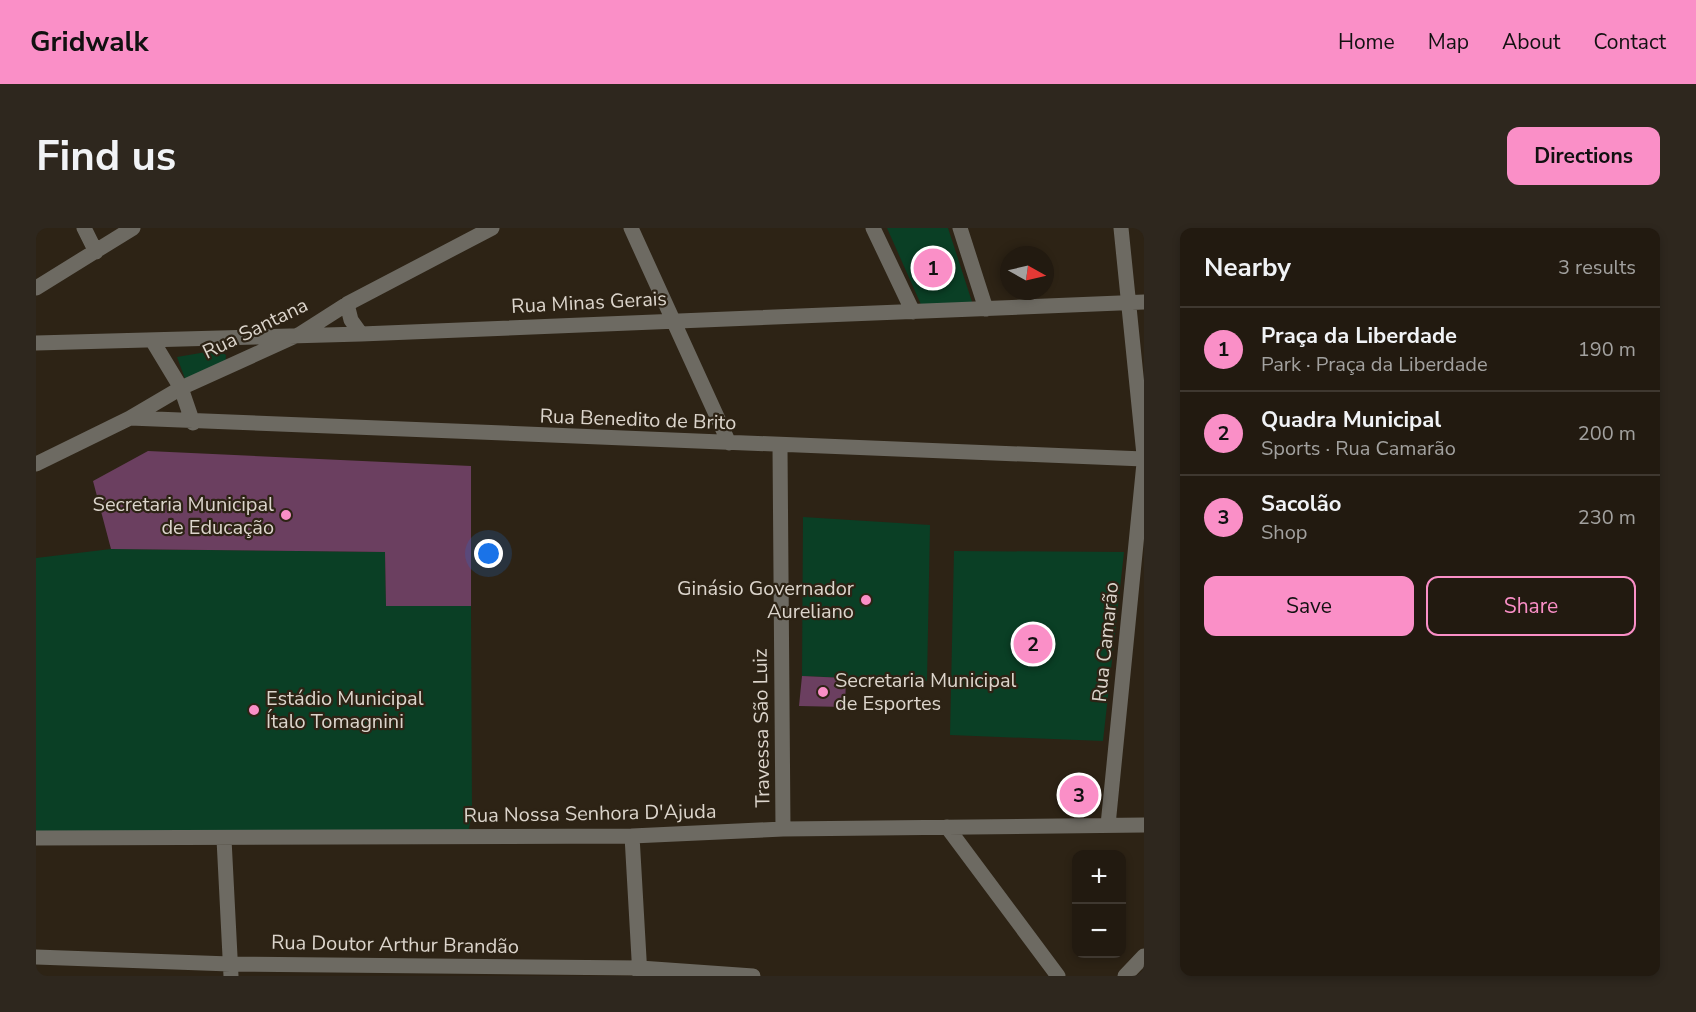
<!DOCTYPE html>
<meta charset="utf-8">
<style>
:root{--surface:#221a10;--page:#2e271e;--text:#f1f3f6;--muted:#a2a19f;--line:#3f3830;--accent:#fa8fc7}
body{margin:0;font-family:"Nunito Sans",sans-serif;background:var(--page);color:var(--text)}
.controls{position:absolute;right:18px;bottom:18px;display:grid;overflow:hidden;border-radius:12px;box-shadow:0 3px 9px #0003}
.controls button{width:54px;height:54px;display:grid;place-items:center;padding:0;border:0;border-bottom:2px solid var(--line);background:var(--surface);color:var(--text);font:30px sans-serif}
.compass{position:absolute;left:964px;top:18px;width:54px;height:54px;border-radius:50%;background:var(--surface);box-shadow:0 3px 9px #0003;rotate:98deg}
.you{position:absolute;left:453px;top:326px;width:21px;height:21px;margin:-15px;border:4px solid #fff;border-radius:50%;background:#1a73e8;box-shadow:0 0 0 9px #1a73e833}
.badge{display:grid;place-items:center;width:39px;height:39px;border-radius:50%;background:var(--accent);color:#111;font-size:20px;font-weight:700}
.pin{position:absolute;translate:-50% -50%;border:3px solid #fff;box-shadow:0 2px 6px #0006}
.list{margin:0;padding:0;list-style:none}
h2{display:flex;justify-content:space-between;align-items:center;height:78px;margin:0;padding:0 24px;font-size:26px}
h2 small{font-size:20px;font-weight:400;color:var(--muted)}
.list li{display:grid;grid-template-columns:39px 1fr auto;gap:18px;align-items:center;box-sizing:border-box;height:84px;padding:0 24px;border-top:2px solid var(--line)}
.list b{display:block;font-size:22px;white-space:nowrap}
.list p{margin:0;font-size:20px;white-space:nowrap;color:var(--muted)}
.list em{font-size:20px;font-style:normal;color:var(--muted)}
.actions{display:flex;gap:12px;padding:18px 24px}
.actions a{flex:1;padding:14px 0;border:2px solid var(--accent);border-radius:12px;text-align:center;font-size:21px;color:var(--accent)}
.actions .main{background:var(--accent);color:#111}
.map{position:relative;flex:none;width:1108px;height:748px;overflow:hidden;border-radius:12px}
header{display:flex;align-items:center;gap:36px;box-sizing:border-box;height:84px;padding:0 30px;background:var(--accent);color:#111}
header strong{font-size:28px}
nav{display:flex;gap:33px;margin-inline-start:auto;font-size:21px}
.intro{display:flex;align-items:center;justify-content:space-between;box-sizing:border-box;height:144px;padding:0 36px}
h1{margin:0;font-size:42px}
.button{padding:15px 27px;border-radius:12px;background:var(--accent);color:#111;font-size:21px;font-weight:700}
main{display:flex;gap:36px;padding:0 36px}
aside{flex:1;background:var(--surface);border-radius:12px;box-shadow:0 3px 9px #0003}
.map>svg:first-child{display:block}
.green{fill:#0a3f25}
.building{fill:#6b3f60}
.lines{fill:none;stroke-linecap:round;stroke-linejoin:round}
.minor{stroke:#6d6a62;stroke-width:15}
.poi-dot{fill:#fa8fc7;stroke:#2d2315;stroke-width:2}
.labels{text-anchor:middle;stroke-width:4.5;stroke-linejoin:round;paint-order:stroke}
.street-label{font-size:20px;fill:#dcd5cc;stroke:#2d2315}
.poi-label{font-size:20px;fill:#dcd5cc;stroke:#2d2315;text-anchor:end}
</style>
<header>
<strong>Gridwalk</strong>
<nav><a>Home</a><a>Map</a><a>About</a><a>Contact</a></nav>
</header>
<div class="intro"><h1>Find us</h1><a class="button">Directions</a></div>
<main>
<div class="map">
<svg width="1108" height="748" viewBox="0 0 1108 748">
<rect width="100%" height="100%" fill="#2d2315"/>
<!-- green -->
<path class="green" d="M 851,0 L 912,0 L 938,80 L 887,81 Z
M 182,122 L 190,127 L 189,138 L 151,156 L 141,129 Z
M 767,289 L 894,297 L 891,453 L 766,448 Z
M 75,321 L 349,324 L 350,378 L 435,378 L 436,586 L 432,604 L 0,605 L 0,330 Z
M 918,323 L 1088,324 L 1067,513 L 914,507 Z"/>
<!-- building -->
<path class="building" d="M 112,223 L 435,238 L 435,378 L 350,378 L 349,324 L 75,321 L 57,253 Z
M 766,448 L 810,450 L 809,479 L 763,478 Z"/>
<g class="lines">
<!-- minor -->
<path class="minor" d="M 48,0 L 60,24
M 595,0 L 693,215
M 837,0 L 877,84
M 924,0 L 950,81
M 1085,0 L 1108,227
M 0,60 L 97,0
M 311,76 L 315,92 L 325,106
M 116,112 L 145,160 L 157,195
M 0,115 L 325,106 L 1108,74
M 94,190 L 1108,231
M 744,219 L 747,601
M 0,236 L 94,190 L 145,160 L 264,106 L 311,76 L 456,0
M 1072,597 L 1108,235
M 911,599 L 1022,748
M 596,608 L 604,748
M 0,610 L 596,608 L 747,601 L 1108,597
M 188,611 L 195,748
M 0,729 L 194,736 L 604,740 L 717,748
M 1089,748 L 1108,728"/>
</g>
<!-- markers -->
<g class="poi-dot">
<circle cx="250" cy="287" r="6"/>
<circle cx="830" cy="372" r="6"/>
<circle cx="787" cy="464" r="6"/>
<circle cx="218" cy="482" r="6"/>
</g>
<g class="labels">
<!-- street labels -->
<g class="street-label">
<text transform="translate(553 74) rotate(-3)" y="7">Rua Minas Gerais</text>
<text transform="translate(219 100) rotate(-26)" y="7">Rua Santana</text>
<text transform="translate(602 191) rotate(2)" y="7">Rua Benedito de Brito</text>
<text transform="translate(1069 414) rotate(-84)" y="7">Rua Camarão</text>
<text transform="translate(725 500) rotate(-91)" y="7">Travessa São Luiz</text>
<text transform="translate(554 585) rotate(-1)" y="7">Rua Nossa Senhora D'Ajuda</text>
<text transform="translate(359 716) rotate(1)" y="7">Rua Doutor Arthur Brandão</text>
</g>
<!-- poi labels -->
<g class="poi-label">
<text x="238" y="283">Secretaria Municipal<tspan x="238" dy="23">de Educação</tspan></text>
<text x="818" y="367">Ginásio Governador<tspan x="818" dy="23">Aureliano</tspan></text>
<text x="799" y="459" text-anchor="start">Secretaria Municipal<tspan x="799" dy="23">de Esportes</tspan></text>
<text x="230" y="477" text-anchor="start">Estádio Municipal<tspan x="230" dy="23">Ítalo Tomagnini</tspan></text>
</g>
</g>
</svg>
<div class="controls">
<button>+</button>
<button>−</button>
</div>
<svg class="compass" viewBox="-18 -18 36 36"><path d="M0-13l5 13h-10z" fill="#e53935"/><path d="M0 13l5-13h-10z" fill="#a2a19f"/></svg>
<div class="you"></div>
<div class="pin badge" style="left:897px;top:40px">1</div>
<div class="pin badge" style="left:997px;top:416px">2</div>
<div class="pin badge" style="left:1043px;top:567px">3</div>
</div>
<aside>
<h2>Nearby<small>3 results</small></h2>
<ul class="list">
<li><span class="badge">1</span><div><b>Praça da Liberdade</b><p>Park · Praça da Liberdade</p></div><em>190 m</em></li>
<li><span class="badge">2</span><div><b>Quadra Municipal</b><p>Sports · Rua Camarão</p></div><em>200 m</em></li>
<li><span class="badge">3</span><div><b>Sacolão</b><p>Shop</p></div><em>230 m</em></li>
</ul>
<div class="actions"><a class="main">Save</a><a>Share</a></div>
</aside>
</main>
